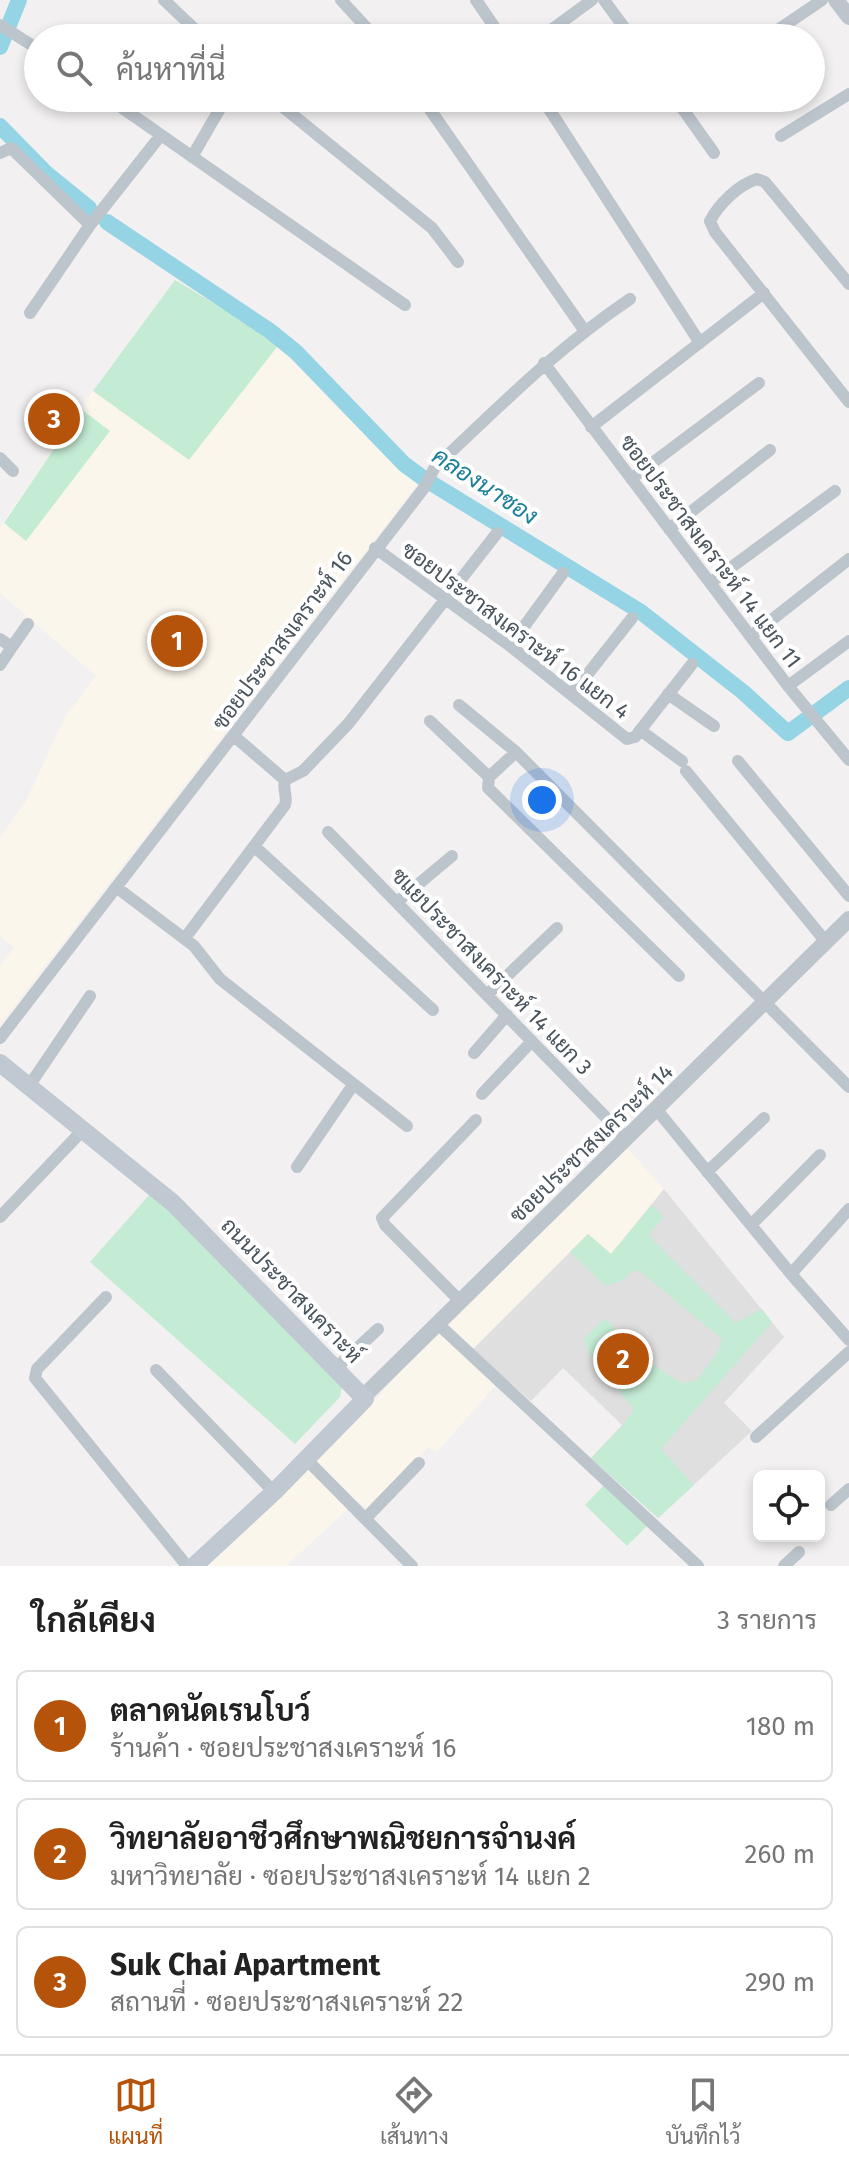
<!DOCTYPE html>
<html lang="th">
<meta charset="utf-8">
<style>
:root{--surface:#fff;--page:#f2f2f2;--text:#222;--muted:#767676;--line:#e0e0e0;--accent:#b45309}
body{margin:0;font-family:"Fira Sans",Sarabun,sans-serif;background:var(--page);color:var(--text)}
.controls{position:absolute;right:24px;bottom:24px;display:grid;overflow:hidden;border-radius:12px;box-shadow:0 4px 12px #0003}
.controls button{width:72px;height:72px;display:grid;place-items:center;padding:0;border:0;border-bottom:2px solid var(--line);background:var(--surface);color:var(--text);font:40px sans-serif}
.you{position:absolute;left:542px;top:800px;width:28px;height:28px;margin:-20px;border:6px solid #fff;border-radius:50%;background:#1a73e8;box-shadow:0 0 0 12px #1a73e833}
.badge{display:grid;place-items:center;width:52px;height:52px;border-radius:50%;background:var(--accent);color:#fff;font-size:26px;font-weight:700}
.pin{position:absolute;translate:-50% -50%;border:4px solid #fff;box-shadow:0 2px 8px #0006}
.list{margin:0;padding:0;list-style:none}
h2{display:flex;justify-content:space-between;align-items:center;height:104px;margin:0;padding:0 32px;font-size:34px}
h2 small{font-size:26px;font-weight:400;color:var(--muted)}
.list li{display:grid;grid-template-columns:52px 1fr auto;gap:24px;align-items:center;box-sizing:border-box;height:112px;margin:0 16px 16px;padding:0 16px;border:2px solid var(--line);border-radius:12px}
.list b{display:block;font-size:30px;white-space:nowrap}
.list p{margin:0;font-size:26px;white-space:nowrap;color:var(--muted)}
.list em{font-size:26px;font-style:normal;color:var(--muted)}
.icon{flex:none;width:44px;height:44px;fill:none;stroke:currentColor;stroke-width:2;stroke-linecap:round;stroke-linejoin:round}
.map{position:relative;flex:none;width:849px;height:1566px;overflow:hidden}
.search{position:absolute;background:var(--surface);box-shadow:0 4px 12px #0003;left:24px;right:24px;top:24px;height:88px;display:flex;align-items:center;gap:20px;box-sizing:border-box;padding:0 28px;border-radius:44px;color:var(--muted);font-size:30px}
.sheet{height:488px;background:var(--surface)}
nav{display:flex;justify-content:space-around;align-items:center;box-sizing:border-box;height:112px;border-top:2px solid var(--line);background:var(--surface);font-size:22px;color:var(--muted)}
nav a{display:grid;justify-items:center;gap:4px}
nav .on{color:var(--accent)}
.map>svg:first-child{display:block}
.commercial{fill:#fbf6ec}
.education{fill:#e0dfe0}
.green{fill:#c4ebd3}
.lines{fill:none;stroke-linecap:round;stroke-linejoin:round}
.canal{stroke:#95d4e4;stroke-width:16}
.minor{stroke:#bdc5cc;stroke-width:12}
.tertiary{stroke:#bdc5cc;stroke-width:16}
.secondary{stroke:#c0c9d2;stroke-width:18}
.labels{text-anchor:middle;stroke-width:8;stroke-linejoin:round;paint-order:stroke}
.street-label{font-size:22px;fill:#4a545c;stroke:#fff}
.water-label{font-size:24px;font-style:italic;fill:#1a7e98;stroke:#fff}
</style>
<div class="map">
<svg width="849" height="1566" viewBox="0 0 849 1566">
<rect width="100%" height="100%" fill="#f2f0f0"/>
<!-- commercial -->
<path class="commercial" d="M 175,280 L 265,334 L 386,456 L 420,481 L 0,1024 L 0,966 L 14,948 L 0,936 L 0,837 L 25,803 L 65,717 L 96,676 L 0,593 L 0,527 L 93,391 Z
M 622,1142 L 664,1189 L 611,1254 L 587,1234 L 503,1377 L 437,1452 L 428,1447 L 367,1508 L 357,1501 L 286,1566 L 208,1566 L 354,1424 L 445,1321 Z"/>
<!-- education -->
<path class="education" d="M 664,1189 L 784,1337 L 724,1403 L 752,1431 L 658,1518 L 591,1458 L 622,1425 L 563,1368 L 531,1401 L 472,1350 L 588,1234 L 611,1254 Z"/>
<!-- green -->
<path class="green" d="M 175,280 L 265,334 L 277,347 L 189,460 L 93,391 Z
M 81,409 L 110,431 L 26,541 L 4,523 Z
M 151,1193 L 342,1386 L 340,1397 L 295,1444 L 90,1262 Z
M 652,1205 L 664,1217 L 648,1235 L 736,1323 L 762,1309 L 772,1322 L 661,1449 L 694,1485 L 658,1518 L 591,1458 L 623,1425 L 634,1409 L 590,1356 L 584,1339 L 604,1319 L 612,1324 L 627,1347 L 681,1383 L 696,1381 L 717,1353 L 722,1339 L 642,1273 L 634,1270 L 623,1280 L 606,1286 L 570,1252 L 588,1234 L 611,1254 Z
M 605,1484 L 647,1526 L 627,1546 L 585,1505 Z"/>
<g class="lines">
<!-- canal -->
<path class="canal" d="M 0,47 L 19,0
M 0,126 L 47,174 L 89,208
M 107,222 L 270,331 L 296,352 L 404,464 L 423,478 L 641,612 L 743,692 L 788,733 L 849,688"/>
<!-- minor -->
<path class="minor" d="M 164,0 L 204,38
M 341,0 L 376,38
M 476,0 L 502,38
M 604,0 L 632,38
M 0,25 L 38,49
M 540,38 L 592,0
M 766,38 L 822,0
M 108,98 L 405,305
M 272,98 L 432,228 L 458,262
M 422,98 L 584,330
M 542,98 L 700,343
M 675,98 L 714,153
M 781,136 L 849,94
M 0,153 L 11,148 L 90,225
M 192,157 L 226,98
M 849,284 L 765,182 L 757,179 C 738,185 719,204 710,221 L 715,232 L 849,402
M 30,313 L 90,225 L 161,135
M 544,363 L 788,686 L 849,760
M 591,427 L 764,293
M 0,458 L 13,471
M 631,479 L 759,383
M 669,529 L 770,450
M 375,548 L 510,646 L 627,739 L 635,737 L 692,664
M 710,583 L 835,491
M 751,636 L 849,559
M 0,639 L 12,647 L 0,665
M 510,646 L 563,573
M 12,647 L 28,624
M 788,686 L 849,641
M 572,694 L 632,618
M 668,694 L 714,726
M 459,705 L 516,752 L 849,1087
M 430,721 L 489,777
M 640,730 L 682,761
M 234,736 L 285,780
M 516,752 L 489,777 L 488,788 L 679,976
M 738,761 L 849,896
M 686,771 L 826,942
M 328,832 L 627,1139
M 254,846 L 433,1010
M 116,887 L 194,946 L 220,979 L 407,1126
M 397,902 L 452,856
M 185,938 L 285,805 C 288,796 282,789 285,780 L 303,771 L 348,724 L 497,533
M 487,995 L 557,928
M 0,1038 L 424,488 L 435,467 C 500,406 556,349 630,299
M 474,1053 L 507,1015
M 29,1086 L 90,996
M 482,1094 L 532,1041
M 657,1110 L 791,1274 L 849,1340
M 297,1167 L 353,1085
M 707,1172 L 764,1118
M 0,1217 L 82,1131
M 751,1225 L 820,1155
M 791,1274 L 849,1209
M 106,1297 L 37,1369 L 35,1378 L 187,1566
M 460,1301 L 385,1225 L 382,1218 L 476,1120
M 438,1324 L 698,1566
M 335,1369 L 378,1329
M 156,1370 L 274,1492
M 756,1437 L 849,1352
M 307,1460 L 412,1566
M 831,1505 L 849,1489
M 365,1519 L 419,1463
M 784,1566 L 799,1552"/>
<!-- tertiary -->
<path class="tertiary" d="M 836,0 L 849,17
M 363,1397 L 849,919"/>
<!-- secondary -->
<path class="secondary" d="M 0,1063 L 173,1203 L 365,1399 L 274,1492 L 194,1566"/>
</g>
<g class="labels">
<!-- street labels -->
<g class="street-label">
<text transform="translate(711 551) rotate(53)" y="8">ซอยประชาสงเคราะห์ 14 แยก 11</text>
<text transform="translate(516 630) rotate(37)" y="8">ซอยประชาสงเคราะห์ 16 แยก 4</text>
<text transform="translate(282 640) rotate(-53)" y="8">ซอยประชาสงเคราะห์ 16</text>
<text transform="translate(492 971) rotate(46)" y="8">ซแยประชาสงเคราะห์ 14 แยก 3</text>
<text transform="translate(591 1143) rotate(-44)" y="8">ซอยประชาสงเคราะห์ 14</text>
<text transform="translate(292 1290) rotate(46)" y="8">ถนนประชาสงเคราะห์</text>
</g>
<!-- water labels -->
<g class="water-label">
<text transform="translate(485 486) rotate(33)" y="8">คลองนาซอง</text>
</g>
</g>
</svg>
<div class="controls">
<button><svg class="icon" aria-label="locate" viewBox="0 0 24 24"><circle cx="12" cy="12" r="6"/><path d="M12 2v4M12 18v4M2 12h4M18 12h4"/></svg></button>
</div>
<div class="you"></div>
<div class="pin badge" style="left:177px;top:641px">1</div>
<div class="pin badge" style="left:623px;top:1359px">2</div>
<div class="pin badge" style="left:54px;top:419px">3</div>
<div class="search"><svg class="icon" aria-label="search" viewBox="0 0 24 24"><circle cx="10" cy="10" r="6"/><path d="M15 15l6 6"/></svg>ค้นหาที่นี่</div>
</div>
<section class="sheet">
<h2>ใกล้เคียง<small>3 รายการ</small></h2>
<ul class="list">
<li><span class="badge">1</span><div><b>ตลาดนัดเรนโบว์</b><p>ร้านค้า · ซอยประชาสงเคราะห์ 16</p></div><em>180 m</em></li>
<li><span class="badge">2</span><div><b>วิทยาลัยอาชีวศึกษาพณิชยการจำนงค์</b><p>มหาวิทยาลัย · ซอยประชาสงเคราะห์ 14 แยก 2</p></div><em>260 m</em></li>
<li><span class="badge">3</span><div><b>Suk Chai Apartment</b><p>สถานที่ · ซอยประชาสงเคราะห์ 22</p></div><em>290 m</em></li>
</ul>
</section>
<nav>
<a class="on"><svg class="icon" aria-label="map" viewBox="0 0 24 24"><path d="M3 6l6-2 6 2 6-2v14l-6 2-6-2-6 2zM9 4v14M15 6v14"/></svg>แผนที่</a>
<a><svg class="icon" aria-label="directions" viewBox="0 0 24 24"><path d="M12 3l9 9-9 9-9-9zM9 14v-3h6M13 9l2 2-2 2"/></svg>เส้นทาง</a>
<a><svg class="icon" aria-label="saved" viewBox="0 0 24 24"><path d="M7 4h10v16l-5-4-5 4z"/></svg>บันทึกไว้</a>
</nav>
